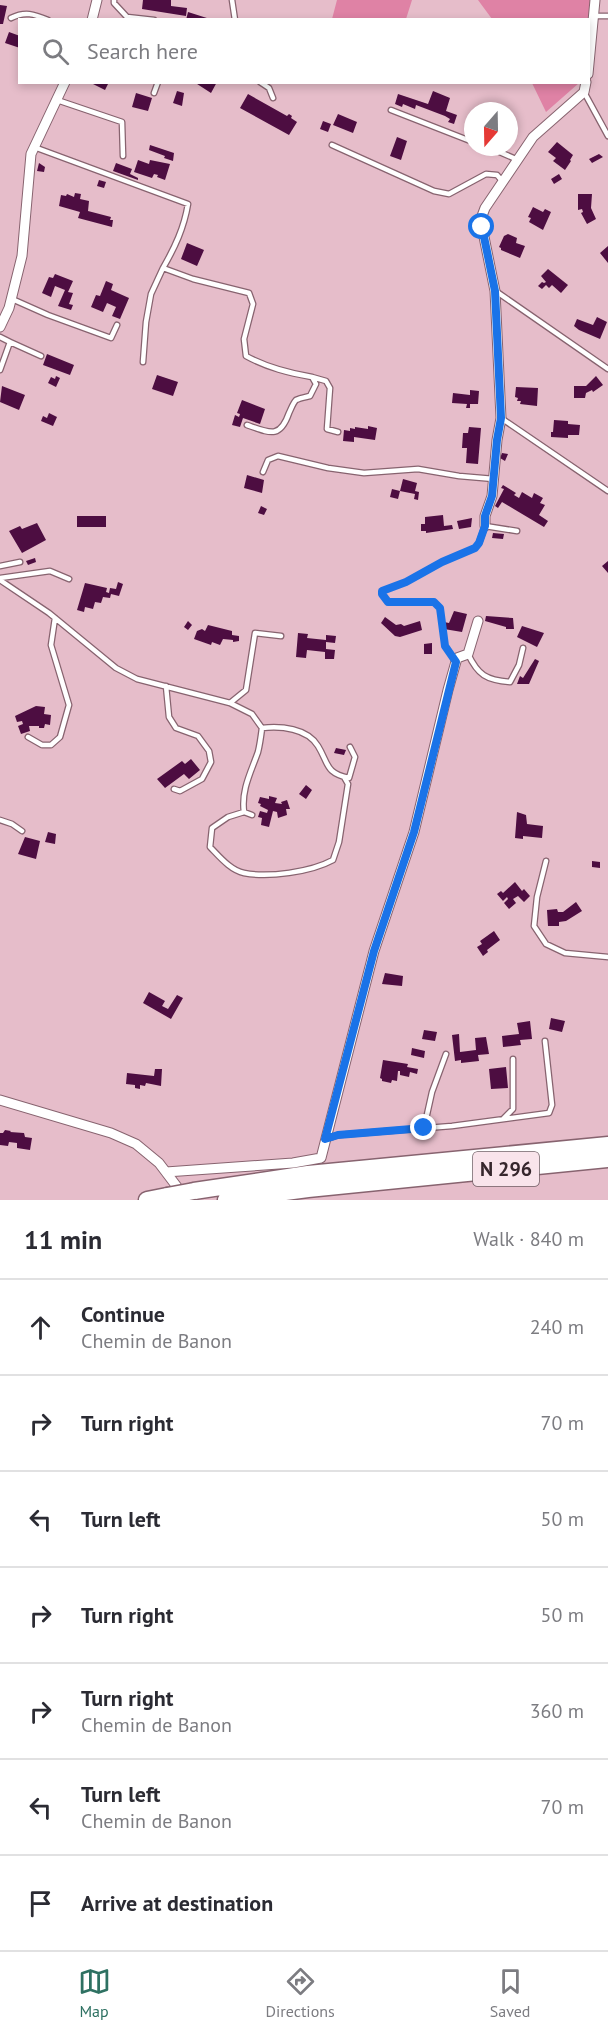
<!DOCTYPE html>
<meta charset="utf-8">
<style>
:root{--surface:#fff;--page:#f2f2f3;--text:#2b2b33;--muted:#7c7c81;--line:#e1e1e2;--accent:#2e7162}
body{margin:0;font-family:"PT Sans",sans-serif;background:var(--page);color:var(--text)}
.compass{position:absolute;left:464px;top:102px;width:54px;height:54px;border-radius:50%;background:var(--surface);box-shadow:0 3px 9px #0003;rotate:200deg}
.stop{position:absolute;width:18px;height:18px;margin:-14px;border:4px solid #1a73e8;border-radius:50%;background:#fff}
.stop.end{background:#1a73e8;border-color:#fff;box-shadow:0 2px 6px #0008}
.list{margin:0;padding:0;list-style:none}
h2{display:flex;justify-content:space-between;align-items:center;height:78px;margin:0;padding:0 24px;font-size:26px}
h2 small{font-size:20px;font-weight:400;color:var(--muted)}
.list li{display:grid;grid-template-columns:39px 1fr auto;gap:18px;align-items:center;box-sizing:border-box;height:96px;padding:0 24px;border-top:2px solid var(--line)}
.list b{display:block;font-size:22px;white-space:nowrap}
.list p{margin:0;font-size:20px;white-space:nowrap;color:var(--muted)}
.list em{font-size:20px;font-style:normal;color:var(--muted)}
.icon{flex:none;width:33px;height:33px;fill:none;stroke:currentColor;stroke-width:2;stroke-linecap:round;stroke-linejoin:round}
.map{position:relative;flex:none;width:608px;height:1200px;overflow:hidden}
.search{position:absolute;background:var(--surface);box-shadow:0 3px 9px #0003;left:18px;right:18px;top:18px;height:66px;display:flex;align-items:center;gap:15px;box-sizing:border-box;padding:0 21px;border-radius:0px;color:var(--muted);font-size:22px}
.sheet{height:750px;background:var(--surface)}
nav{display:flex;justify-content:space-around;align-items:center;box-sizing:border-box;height:84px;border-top:2px solid var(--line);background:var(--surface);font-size:16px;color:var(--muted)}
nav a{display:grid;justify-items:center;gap:3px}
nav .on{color:var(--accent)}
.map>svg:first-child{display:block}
.green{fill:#df82a5}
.building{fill:#4d0d41}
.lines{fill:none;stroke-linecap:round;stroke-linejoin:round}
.lane-casing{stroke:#87636f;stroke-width:7}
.street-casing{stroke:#87636f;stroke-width:11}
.highway-casing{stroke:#87636f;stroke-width:19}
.path{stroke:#937680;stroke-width:1.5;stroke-dasharray:3 3;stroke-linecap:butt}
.lane{stroke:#fff;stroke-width:4.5}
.street{stroke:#fff;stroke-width:9}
.highway{stroke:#fff;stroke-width:16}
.highway-bridge-casing{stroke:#87636f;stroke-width:19;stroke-linecap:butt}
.highway-bridge{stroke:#fff;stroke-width:16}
.route{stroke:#1a73e8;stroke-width:8}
.labels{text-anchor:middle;stroke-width:6;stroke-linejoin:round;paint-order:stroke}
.shield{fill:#f9e4eb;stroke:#705f65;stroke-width:1.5}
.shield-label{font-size:20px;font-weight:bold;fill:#36262c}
</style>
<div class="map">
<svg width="608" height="1200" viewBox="0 0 608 1200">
<rect width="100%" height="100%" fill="#e6bdca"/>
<!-- green -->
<path class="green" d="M 337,0 L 412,0 L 406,19 L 332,19 Z
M 478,0 L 591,0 L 589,20 L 492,19 Z
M 532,83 L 579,83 L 546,112 Z"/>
<!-- building -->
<path class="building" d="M 143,0 L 171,0 L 171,6 L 187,8 L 186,16 L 142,9 Z
M 0,5 L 7,6 L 3,24 L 0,24 Z
M 188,12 L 210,19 L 210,20 L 186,20 Z
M 9,32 L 20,36 L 20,48 L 5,43 Z
M 89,82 L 109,82 L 105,90 Z
M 194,82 L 217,82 L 211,93 Z
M 177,91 L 184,93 L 182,106 L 173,103 Z
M 433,91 L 450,98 L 446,111 L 457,115 L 454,124 L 448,122 L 450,119 L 445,116 L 416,105 L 415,109 L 403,104 L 402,107 L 395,104 L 398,94 L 428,104 Z
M 136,93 L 152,98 L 148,111 L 132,107 Z
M 248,94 L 287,116 L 289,114 L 292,116 L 291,118 L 297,122 L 289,135 L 240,108 Z
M 338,114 L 357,122 L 353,133 L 333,125 Z
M 323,121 L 331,124 L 328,132 L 320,129 Z
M 397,137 L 407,141 L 401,160 L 390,156 Z
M 557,142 L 573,155 L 570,160 L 571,161 L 565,170 L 553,161 L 556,158 L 548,152 Z
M 150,145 L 174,153 L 173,161 L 164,158 L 165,156 L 149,150 Z
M 599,154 L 603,157 L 592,163 L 589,159 Z
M 138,160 L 149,164 L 150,160 L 170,164 L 165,180 L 157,177 L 158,175 L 154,174 L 152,178 L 134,172 Z
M 39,163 L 45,167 L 44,172 L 37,171 Z
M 116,163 L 132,169 L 130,174 L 138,178 L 138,180 L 113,171 Z
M 559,174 L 562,179 L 554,184 L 551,179 Z
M 99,180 L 106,182 L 104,188 L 97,186 Z
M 75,193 L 81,194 L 80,199 L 89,201 L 88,211 L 111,217 L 110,220 L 113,220 L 112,227 L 78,218 L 80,212 L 59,206 L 61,195 L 66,196 L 67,194 L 74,197 Z
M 578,194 L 592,194 L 591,208 L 596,219 L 587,224 L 581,213 L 583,212 L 582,209 L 578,210 Z
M 533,207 L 543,212 L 545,209 L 551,212 L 543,230 L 529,222 L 531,218 L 528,217 Z
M 508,234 L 517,238 L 516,243 L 525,246 L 520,258 L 501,250 L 501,248 L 499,247 L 504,236 Z
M 187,243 L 204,250 L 197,266 L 181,259 Z
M 608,246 L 608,263 L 600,253 Z
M 548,269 L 568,285 L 561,293 L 552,285 L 549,288 L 546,285 L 542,289 L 538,286 L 542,282 L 544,283 L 546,282 L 541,276 Z
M 55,274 L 73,281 L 68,292 L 73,293 L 69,304 L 73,305 L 71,310 L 58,306 L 65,290 L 55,286 L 51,297 L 42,293 L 49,277 L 53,278 Z
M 106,281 L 113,284 L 111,290 L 129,298 L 120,319 L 112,316 L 116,307 L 107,303 L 103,312 L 91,307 L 96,295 L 100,296 Z
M 597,317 L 607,322 L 600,339 L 579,330 L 574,326 L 577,319 L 593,325 Z
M 47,354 L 74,365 L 70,375 L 43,365 Z
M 157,375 L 178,382 L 173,396 L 152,389 Z
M 56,376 L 60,378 L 56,387 L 48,383 L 51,377 L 55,379 Z
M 596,376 L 603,385 L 593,392 L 592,390 L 586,393 L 585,398 L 574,398 L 574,386 L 586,386 Z
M 2,386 L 25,395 L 19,410 L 0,402 Z
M 516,387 L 538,388 L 537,406 L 520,404 L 521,401 L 517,401 L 518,398 L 515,397 Z
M 470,390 L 479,391 L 478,404 L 470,404 L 470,408 L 466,408 L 467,404 L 452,403 L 453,393 L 470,395 Z
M 242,400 L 265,409 L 260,424 L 243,418 L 240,427 L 232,425 L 235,415 L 239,417 L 240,414 L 237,413 Z
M 49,413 L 57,417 L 53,426 L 41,421 L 43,416 L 47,418 Z
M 554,420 L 568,421 L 568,424 L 580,425 L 579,435 L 568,435 L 568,438 L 551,437 L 551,432 L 553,432 Z
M 368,426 L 377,428 L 375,440 L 354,437 L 354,442 L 343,441 L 344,430 L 350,431 L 350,428 L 355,429 L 355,427 L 368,429 Z
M 469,427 L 481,428 L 478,464 L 466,463 L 467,448 L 462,448 L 463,433 L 468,433 Z
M 502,453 L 508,454 L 505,461 L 500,458 Z
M 247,475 L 264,480 L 262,493 L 244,488 Z
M 403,479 L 417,483 L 415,491 L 419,492 L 418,500 L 414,499 L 415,494 L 400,491 Z
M 503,485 L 516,493 L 514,495 L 519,498 L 522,492 L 532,498 L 534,493 L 543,498 L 540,503 L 545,505 L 539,515 L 548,521 L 544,527 L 502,502 L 498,508 L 495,506 L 504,489 L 501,488 Z
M 392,489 L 400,491 L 398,499 L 390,497 Z
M 261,506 L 267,509 L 264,515 L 258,513 Z
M 443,515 L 444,526 L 452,525 L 453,529 L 426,533 L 426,531 L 421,531 L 421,524 L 425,524 L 425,517 Z
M 77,516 L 106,516 L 106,527 L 77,527 Z
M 472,518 L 471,527 L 459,529 L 457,521 Z
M 37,523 L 46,540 L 22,553 L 9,531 L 20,526 L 22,529 Z
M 493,533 L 504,534 L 503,539 L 492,538 Z
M 35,558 L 36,562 L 28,565 L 26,561 Z
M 608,561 L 608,573 L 602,566 Z
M 118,582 L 123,584 L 119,596 L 111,594 L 110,598 L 103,597 L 101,603 L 95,602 L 93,609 L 85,607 L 84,612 L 77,610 L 85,583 L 107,588 L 106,592 L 109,593 L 110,588 L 116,589 Z
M 454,611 L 467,614 L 462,632 L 444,629 L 444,622 L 449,623 Z
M 486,616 L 513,618 L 514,629 L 506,629 L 506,627 L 485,621 Z
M 385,617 L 396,625 L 401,624 L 404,626 L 420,621 L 422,630 L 400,637 L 395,636 L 381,623 Z
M 188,621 L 192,625 L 188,630 L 184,627 Z
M 208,625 L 232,631 L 232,635 L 239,636 L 239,641 L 233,642 L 233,640 L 223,639 L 220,645 L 212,642 L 211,645 L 194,639 L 197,631 L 202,629 L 205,631 Z
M 522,626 L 544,633 L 537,647 L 517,637 Z
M 298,633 L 308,634 L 307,638 L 326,640 L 326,635 L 336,636 L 335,643 L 326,642 L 326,649 L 335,650 L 334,659 L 325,659 L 325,652 L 307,650 L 306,658 L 296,657 Z
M 432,643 L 432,654 L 424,654 L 424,644 Z
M 535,659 L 539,661 L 529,684 L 517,684 L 520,676 L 523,678 Z
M 36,706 L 45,707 L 44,714 L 51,715 L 50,725 L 45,724 L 44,728 L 39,728 L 39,726 L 29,726 L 30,731 L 21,734 L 18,726 L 23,724 L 22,721 L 17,722 L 15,716 Z
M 336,748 L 346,750 L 344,755 L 334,753 Z
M 191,759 L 200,770 L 189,779 L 184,774 L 165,788 L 157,779 L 182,761 L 185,764 Z
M 306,785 L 312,790 L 306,799 L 299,794 Z
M 269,796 L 277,798 L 275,803 L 282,804 L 281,802 L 287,800 L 290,809 L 286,809 L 287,815 L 278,818 L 277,812 L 273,811 L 269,827 L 261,825 L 262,818 L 258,817 L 260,811 L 267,813 L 268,810 L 260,806 L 261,804 L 258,803 L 260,797 L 269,799 Z
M 517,812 L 526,815 L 527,824 L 543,826 L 542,838 L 523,836 L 523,839 L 515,838 Z
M 48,832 L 56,834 L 55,844 L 45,842 Z
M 25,837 L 40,841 L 36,859 L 18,854 Z
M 592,861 L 600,862 L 600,868 L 592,867 Z
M 515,882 L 522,891 L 524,889 L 530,896 L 524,902 L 518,896 L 513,899 L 516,903 L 509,909 L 504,903 L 508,899 L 507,897 L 503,901 L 497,894 L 501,891 L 503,893 Z
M 576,902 L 582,911 L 566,921 L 559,922 L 559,926 L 548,926 L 547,910 L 557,909 L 558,912 L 563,912 Z
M 494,931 L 500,940 L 487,950 L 488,952 L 483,956 L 477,947 L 482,944 L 480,941 Z
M 385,973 L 403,976 L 402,986 L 382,984 Z
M 149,992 L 165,1001 L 162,1006 L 168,1009 L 177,995 L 183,998 L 171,1019 L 143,1003 Z
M 551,1018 L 565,1021 L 562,1032 L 549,1029 Z
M 530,1021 L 532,1039 L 520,1040 L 521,1045 L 503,1047 L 502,1036 L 519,1034 L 517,1023 Z
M 424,1030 L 437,1032 L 435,1041 L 422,1039 Z
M 459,1034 L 460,1052 L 476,1050 L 475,1038 L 486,1037 L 489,1054 L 478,1055 L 479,1061 L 461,1063 L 461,1060 L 455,1061 L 452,1035 Z
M 412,1048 L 425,1051 L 424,1058 L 411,1055 Z
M 383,1060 L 408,1064 L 407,1067 L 418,1069 L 417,1074 L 410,1072 L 409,1077 L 400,1075 L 400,1071 L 398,1071 L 397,1081 L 392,1080 L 391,1083 L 382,1081 L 382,1079 L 380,1078 Z
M 506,1067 L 508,1088 L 491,1089 L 489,1069 Z
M 155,1069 L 162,1069 L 161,1086 L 146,1083 L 145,1086 L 140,1085 L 140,1089 L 135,1088 L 135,1085 L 126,1084 L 127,1073 L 154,1076 Z
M 5,1130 L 11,1131 L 10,1132 L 24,1133 L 25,1137 L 32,1138 L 30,1150 L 17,1148 L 17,1143 L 9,1142 L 8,1146 L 0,1145 L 0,1133 L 3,1133 Z"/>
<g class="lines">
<!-- lane casing -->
<g class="lane-casing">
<path id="lane" d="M 114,0 L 114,3 L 127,17
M 232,0 L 235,20
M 594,16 L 608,16
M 127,17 L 154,20
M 11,18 C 25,11 34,14 48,20
M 260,82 L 269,88 L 273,98
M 584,92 L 608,136
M 154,93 L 158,82
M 57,100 L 122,122 L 123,156
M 391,110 L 473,142
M 332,145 L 434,191 L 449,194 L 486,174 L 497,175 L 503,182
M 34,147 L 188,204 C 184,228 175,247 163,268
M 488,147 L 518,160
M 497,292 L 608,369
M 12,299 L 48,315 L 111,338 L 117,325
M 0,337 L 10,342 L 0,370
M 10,342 L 41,356
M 143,362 L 146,322 L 151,294 L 163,268 L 193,279 L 249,293 L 253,304 L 244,339 L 246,356 C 268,368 289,373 312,377 L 316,384 L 310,396 C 306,397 300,398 296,400 C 293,403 291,409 289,413 C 280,439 270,433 247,425
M 312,377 L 326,381 L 330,388 L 327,429 L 338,432
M 501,418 L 608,491
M 263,472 L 268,460 L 278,456 L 328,468 L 364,473 L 418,469 L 459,476 L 494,479
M 479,543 L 485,526 L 517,531
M 0,566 L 20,562
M 0,578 L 50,571 L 69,579
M 0,580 L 49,613 L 116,668 L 137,679 L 230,703 L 246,690 L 255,633 L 281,636
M 468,654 C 478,675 486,680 510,682 L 519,665 L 523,648
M 166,686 L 169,717 L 176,728 L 198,736 L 209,751 L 211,762 L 202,779 L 180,791 L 174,789
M 230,703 L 252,714 L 262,728 C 261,736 260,744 258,752 C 251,772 241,790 244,812 L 252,815
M 262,728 C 281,726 307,728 318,746 C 329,764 325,773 349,778 L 355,757 L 350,747
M 28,737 L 42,745 L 51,745 L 60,737 L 69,705 L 51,645 L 55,618
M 244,812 L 228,817 L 212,828 L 210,847 C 219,856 230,870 244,873 C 268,878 311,872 333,860 L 339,842 L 348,784 L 344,777
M 0,820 L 12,824 L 22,831
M 546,861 L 537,897 L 534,926 L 546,944 L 565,953 L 608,957
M 503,1119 L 513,1109 L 513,1059
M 424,1128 L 432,1092 L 446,1054
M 327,1139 L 338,1135 L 452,1126 L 549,1113 L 552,1105 L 545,1041"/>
</g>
<!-- street casing -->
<g class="street-casing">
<path id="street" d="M 92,20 L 97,0
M 588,74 L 595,0
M 0,327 L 9,308 L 22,256 L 31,154 L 65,82
M 485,526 L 485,516 L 492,496 L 497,440 L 501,418 L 495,291 L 482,227 L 482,216 L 485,208 L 533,137 L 584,92 L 586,82
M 0,1100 L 111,1133 L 136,1144 L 159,1163 L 184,1196
M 166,1172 L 293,1163 L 321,1158 L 374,951 L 414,832 L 448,690 L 457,658 L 468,654 L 478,621"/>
</g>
<!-- highway casing -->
<g class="highway-casing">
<path id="highway" d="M 194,1191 L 308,1174 L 608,1145
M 147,1200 L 167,1196
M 226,1200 L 308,1189 L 608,1159"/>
</g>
<!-- path -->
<path class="path" d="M 450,654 L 445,646 L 440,608 L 434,602 L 388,602 L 382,594 L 382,591 L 399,585 L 442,562 L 474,548"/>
<!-- lane -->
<use href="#lane" class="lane"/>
<!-- street -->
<use href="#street" class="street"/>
<!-- highway -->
<use href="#highway" class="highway"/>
<!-- highway-bridge casing -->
<g class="highway-bridge-casing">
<path id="highway-bridge" d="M 167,1196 L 194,1191"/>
</g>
<!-- highway-bridge -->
<use href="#highway-bridge" class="highway-bridge"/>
</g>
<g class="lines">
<!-- route -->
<path class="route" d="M 424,1128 L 338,1135 L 325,1139 L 374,951 L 414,832 L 456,662 L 445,646 L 440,608 L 434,602 L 388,602 L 382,594 L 382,591 L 406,582 L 442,562 L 475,548 L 479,543 L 485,526 L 485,516 L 492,496 L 497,440 L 501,418 L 495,291 L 482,227"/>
</g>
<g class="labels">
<!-- shield labels -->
<rect class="shield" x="473" y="1152" width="66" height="34" rx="4.5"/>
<g class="shield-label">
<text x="506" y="1176">N 296</text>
</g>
</g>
</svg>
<svg class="compass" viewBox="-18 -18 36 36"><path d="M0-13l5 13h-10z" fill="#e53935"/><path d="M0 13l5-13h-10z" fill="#7c7c81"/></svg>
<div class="stop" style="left:482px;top:227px"></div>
<div class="stop end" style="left:424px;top:1128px"></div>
<div class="search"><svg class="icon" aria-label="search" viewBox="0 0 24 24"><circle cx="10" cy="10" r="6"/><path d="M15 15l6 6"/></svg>Search here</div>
</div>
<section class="sheet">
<h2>11 min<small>Walk · 840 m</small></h2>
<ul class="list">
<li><svg class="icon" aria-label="ahead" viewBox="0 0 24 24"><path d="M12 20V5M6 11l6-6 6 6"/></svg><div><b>Continue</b><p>Chemin de Banon</p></div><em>240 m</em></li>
<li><svg class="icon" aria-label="right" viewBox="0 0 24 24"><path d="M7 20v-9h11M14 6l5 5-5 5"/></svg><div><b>Turn right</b></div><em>70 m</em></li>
<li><svg class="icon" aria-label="left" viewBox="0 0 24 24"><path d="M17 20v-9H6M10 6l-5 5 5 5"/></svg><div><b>Turn left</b></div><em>50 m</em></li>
<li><svg class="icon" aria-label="right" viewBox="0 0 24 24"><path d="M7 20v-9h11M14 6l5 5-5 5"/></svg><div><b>Turn right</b></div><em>50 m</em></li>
<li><svg class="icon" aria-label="right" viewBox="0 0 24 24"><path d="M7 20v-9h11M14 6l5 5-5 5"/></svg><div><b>Turn right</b><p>Chemin de Banon</p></div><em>360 m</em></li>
<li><svg class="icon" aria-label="left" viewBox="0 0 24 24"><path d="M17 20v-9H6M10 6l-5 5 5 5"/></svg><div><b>Turn left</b><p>Chemin de Banon</p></div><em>70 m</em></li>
<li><svg class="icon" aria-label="arrive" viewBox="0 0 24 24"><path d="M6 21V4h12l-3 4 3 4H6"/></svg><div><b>Arrive at destination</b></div></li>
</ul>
</section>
<nav>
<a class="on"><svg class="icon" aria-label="map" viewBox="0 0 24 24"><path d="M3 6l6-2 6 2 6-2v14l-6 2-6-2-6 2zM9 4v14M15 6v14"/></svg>Map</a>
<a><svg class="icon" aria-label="directions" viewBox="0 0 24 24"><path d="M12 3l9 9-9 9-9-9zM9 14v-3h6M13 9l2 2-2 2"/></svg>Directions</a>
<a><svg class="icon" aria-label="saved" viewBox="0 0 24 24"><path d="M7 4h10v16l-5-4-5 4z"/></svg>Saved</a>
</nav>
